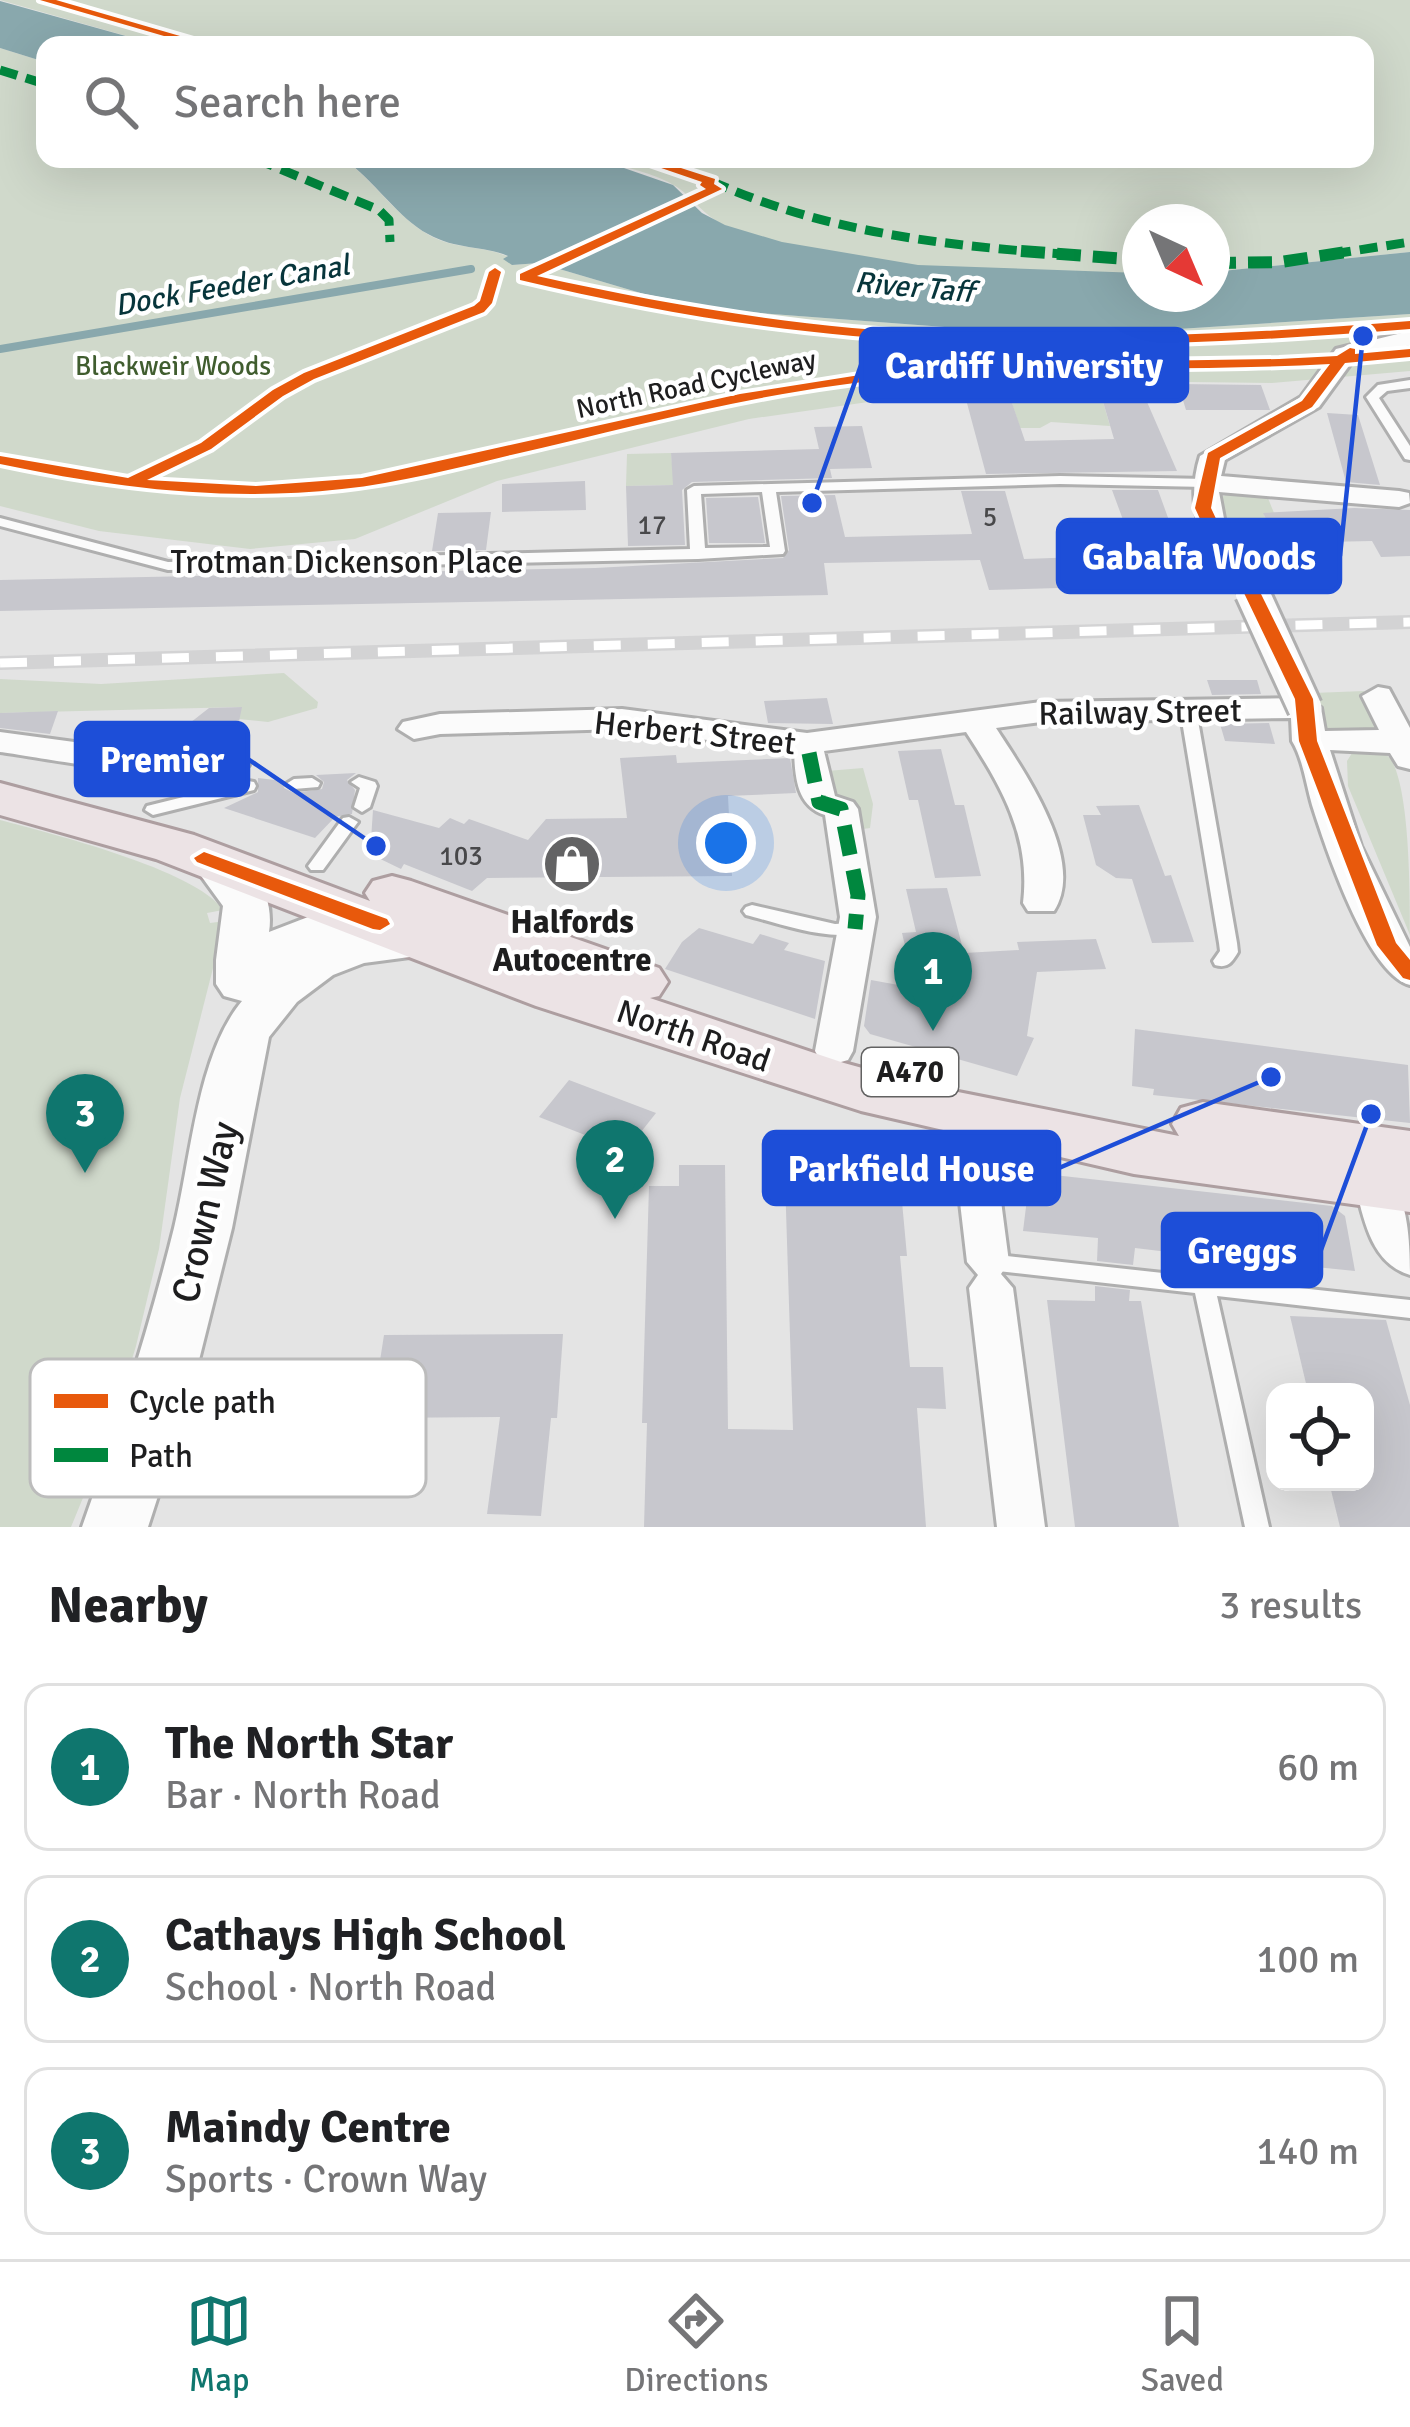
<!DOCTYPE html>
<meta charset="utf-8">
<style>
:root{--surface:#fff;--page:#f2f2f2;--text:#202124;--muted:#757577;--line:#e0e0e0;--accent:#0f766e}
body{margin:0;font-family:Signika,sans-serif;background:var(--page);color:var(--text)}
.controls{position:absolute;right:36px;bottom:36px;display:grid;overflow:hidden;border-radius:24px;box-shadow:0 12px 48px #0002}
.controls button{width:108px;height:108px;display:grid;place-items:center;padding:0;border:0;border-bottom:3px solid var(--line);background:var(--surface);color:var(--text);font:60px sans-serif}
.compass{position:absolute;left:1122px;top:204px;width:108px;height:108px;border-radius:50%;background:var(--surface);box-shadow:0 12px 48px #0002;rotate:136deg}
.you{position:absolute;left:726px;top:843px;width:42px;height:42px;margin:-30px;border:9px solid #fff;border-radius:50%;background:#1a73e8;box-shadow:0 0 0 18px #1a73e833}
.badge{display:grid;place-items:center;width:78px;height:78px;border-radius:50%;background:var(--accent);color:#fff;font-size:39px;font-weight:700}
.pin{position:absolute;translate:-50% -99px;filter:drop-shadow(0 3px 6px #0008)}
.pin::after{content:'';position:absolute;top:63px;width:42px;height:36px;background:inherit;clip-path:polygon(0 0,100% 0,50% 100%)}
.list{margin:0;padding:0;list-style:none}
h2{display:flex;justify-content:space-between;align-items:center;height:156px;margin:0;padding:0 48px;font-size:51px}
h2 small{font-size:39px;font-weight:400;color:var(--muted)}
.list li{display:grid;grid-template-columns:78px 1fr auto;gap:36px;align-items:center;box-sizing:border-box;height:168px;margin:0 24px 24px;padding:0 24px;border:3px solid var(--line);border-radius:24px}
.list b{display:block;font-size:45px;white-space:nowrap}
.list p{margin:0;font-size:39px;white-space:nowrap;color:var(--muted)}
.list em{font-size:39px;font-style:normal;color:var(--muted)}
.icon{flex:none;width:66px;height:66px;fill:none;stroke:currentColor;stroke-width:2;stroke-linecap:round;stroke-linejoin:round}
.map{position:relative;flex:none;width:1410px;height:1527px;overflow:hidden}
.search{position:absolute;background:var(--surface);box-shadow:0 12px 48px #0002;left:36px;right:36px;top:36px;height:132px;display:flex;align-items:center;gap:30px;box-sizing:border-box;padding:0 42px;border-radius:24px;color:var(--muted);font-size:45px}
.sheet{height:732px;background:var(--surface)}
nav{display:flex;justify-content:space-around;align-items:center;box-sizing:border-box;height:168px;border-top:3px solid var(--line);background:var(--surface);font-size:33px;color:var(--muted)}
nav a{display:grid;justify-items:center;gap:6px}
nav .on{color:var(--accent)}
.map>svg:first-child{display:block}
.green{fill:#d0d9cb}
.water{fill:#89a8ad}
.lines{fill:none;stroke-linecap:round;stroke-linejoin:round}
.stream{stroke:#89a8ad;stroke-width:8}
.building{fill:#c7c7cd}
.lane-casing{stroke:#afafaf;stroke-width:6}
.street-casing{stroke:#afafaf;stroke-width:6}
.secondary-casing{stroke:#afafaf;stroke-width:6}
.primary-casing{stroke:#ad9ea0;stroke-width:6}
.lane{fill:#fbfbfb;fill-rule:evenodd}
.street{fill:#fbfbfb;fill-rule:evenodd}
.secondary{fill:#fbfbfb;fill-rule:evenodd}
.primary{fill:#ece3e5;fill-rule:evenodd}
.rail-casing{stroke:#d3d3d4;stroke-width:14}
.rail{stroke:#fff;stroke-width:9;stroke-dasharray:27;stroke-linecap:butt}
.street-bridge-casing{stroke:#afafaf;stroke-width:39;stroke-linecap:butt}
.street-bridge{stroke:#fbfbfb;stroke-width:33}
.quiet-far2{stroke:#00873e;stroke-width:9;stroke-dasharray:18 9;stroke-linecap:butt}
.quiet-far1{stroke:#00873e;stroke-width:12;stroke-dasharray:24 12;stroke-linecap:butt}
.quiet{stroke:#00873e;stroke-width:15;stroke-dasharray:30 15;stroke-linecap:butt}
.cycleway-casing{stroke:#fff;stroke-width:8}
.cycleway{fill:#e8590c;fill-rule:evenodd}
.labels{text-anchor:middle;stroke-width:9;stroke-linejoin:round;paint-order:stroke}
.far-park-label{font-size:27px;fill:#405d2f;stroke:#fff}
.far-street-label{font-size:27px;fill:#1e1e1f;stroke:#fff}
.number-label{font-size:27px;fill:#48484a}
.far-water-label{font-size:30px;font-style:italic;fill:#07353b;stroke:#fff}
.shield{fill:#fff;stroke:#626262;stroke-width:3}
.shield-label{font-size:30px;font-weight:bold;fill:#1e1e1f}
.street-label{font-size:33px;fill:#1e1e1f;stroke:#fff}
.poi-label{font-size:33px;font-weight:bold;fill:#1e1e1f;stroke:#fff}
.near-street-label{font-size:39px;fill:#1e1e1f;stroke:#fff}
.key{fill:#fff;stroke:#bcbcbc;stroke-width:3}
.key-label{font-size:33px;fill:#1e1e1f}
.leader{fill:none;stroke:#1d4ed8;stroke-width:4.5}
.callout-dot{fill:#1d4ed8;stroke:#fff;stroke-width:4.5}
.callout{fill:#1d4ed8;stroke:#1d4ed8;stroke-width:4.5}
.callout-label{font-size:36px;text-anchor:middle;font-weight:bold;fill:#fff}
</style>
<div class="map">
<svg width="1410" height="1527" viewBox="0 0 1410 1527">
<rect width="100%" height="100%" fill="#e4e4e4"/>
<!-- green -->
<path class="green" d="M 0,0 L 1410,0 L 1410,252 L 1212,272 L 1212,222 L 1140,222 L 1140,273 C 1010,275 850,273 727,226 C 705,218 696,200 677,187 C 655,173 623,167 598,159 L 1365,159 L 1365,45 L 158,45 Z
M 0,48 L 45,62 L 45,159 L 344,159 C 374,181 398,218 429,235 C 456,250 483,245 509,257 L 512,265 L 539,263 L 644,294 L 734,311 L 971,329 L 1147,331 L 1410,314 L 1410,371 L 1272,383 L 1022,380 L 749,419 L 497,481 L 355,539 L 250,549 L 99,531 L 0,506 Z
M 1099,388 L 1110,426 L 1051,422 L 1040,428 L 1020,428 L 1008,391 Z
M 671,453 L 674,485 L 626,486 L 627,454 Z
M 1265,491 L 1274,513 L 1264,515 L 1278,543 L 1232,539 L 1217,513 L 1219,498 L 1232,492 Z
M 284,673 L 318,702 L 317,708 L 268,722 L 239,719 L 241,707 L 0,713 L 0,679 L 101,684 Z
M 1364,691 L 1381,724 L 1378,728 L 1326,728 L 1313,693 Z
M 1354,750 C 1366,750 1380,749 1390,758 C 1410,787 1410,892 1410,935 L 1348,786 L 1347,761 Z
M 863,768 L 873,804 L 870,828 L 856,830 L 829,794 L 827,771 Z
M 0,820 C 49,833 197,870 223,910 L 207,913 L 210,923 L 225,921 L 180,1098 L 159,1249 L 136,1346 L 110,1432 L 71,1527 L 0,1527 Z"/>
<!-- water -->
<path class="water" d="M 0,1 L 158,45 L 45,45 L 45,62 L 0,48 Z
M 344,159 L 598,159 L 673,185 L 702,213 L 725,225 L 782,242 L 918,265 L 1140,273 L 1140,294 L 1212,294 L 1212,272 L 1410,252 L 1410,314 L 1147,331 L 971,329 L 734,311 L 644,294 L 539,263 L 512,265 L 503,259 L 508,256 C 482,245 456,250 428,234 C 399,219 374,180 344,159 Z"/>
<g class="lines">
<!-- stream -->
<path class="stream" d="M 0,349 L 471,269"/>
</g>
<!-- building -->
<path class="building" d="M 1178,384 L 1261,385 L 1270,410 L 1186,410 Z
M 1099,388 L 1141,388 L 1177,471 L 986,474 L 964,392 L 1008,391 L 1025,441 L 1114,439 Z
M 1327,413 L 1358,415 L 1380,485 L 1346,482 Z
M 862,426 L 872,468 L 830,469 L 832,478 L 692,482 L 682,490 L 685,545 L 628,546 L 626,486 L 673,485 L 671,453 L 819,449 L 814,427 Z
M 585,481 L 586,510 L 502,512 L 502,484 Z
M 1112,490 L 1158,490 L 1192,584 L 989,590 L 980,560 L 824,563 L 828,595 L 0,611 L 0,580 L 595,568 L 783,558 L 789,550 L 781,496 L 835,495 L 845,537 L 972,534 L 961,491 L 1005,491 L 1024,559 L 1136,555 Z
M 758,497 L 765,543 L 709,543 L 706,498 Z
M 1354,508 L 1410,510 L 1410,556 L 1381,557 L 1372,541 L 1278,543 L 1263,513 Z
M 491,512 L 486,550 L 432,551 L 438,513 Z
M 1207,680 L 1257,680 L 1261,694 L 1212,695 Z
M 827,698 L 833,724 L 768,723 L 764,701 Z
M 242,707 L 233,751 L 182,751 L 186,726 L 209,708 Z
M 58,711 L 50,734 L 0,728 L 0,713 Z
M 1269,723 L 1275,744 L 1225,741 L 1220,724 Z
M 941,749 L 955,805 L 964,805 L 981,876 L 935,878 L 918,800 L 909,800 L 898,751 Z
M 676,755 L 677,763 L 790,758 L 796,793 L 728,796 L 732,876 L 487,878 L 472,891 L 404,864 L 401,869 L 370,854 L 373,810 L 439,828 L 450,818 L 464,824 L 469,819 L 528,840 L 546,819 L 627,818 L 620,758 Z
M 356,773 L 347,780 L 355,790 L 352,814 L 335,817 L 315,838 L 224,808 L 258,792 L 258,778 L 283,781 L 284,788 L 294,793 L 322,789 L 324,782 L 316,775 Z
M 1139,805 L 1165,876 L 1171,875 L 1194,942 L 1152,943 L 1132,879 L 1116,878 L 1096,865 L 1083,815 L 1101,815 L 1096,806 Z
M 947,888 L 964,953 L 1019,950 L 1017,942 L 1096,939 L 1106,969 L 1037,972 L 1027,1036 L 1034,1038 L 1017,1076 L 870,1034 L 864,1026 L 871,980 L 915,988 L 902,933 L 916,932 L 906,889 Z
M 699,928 L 753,944 L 760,934 L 789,943 L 784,950 L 825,961 L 815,1019 L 665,969 L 682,942 Z
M 1135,1029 L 1408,1065 L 1410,1123 L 1153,1095 L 1154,1089 L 1132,1086 Z
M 569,1080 L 656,1113 L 626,1151 L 539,1117 Z
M 679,1165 L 725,1165 L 728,1429 L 793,1430 L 785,1179 L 900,1180 L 907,1256 L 900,1256 L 910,1367 L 943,1367 L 946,1409 L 917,1408 L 926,1527 L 644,1527 L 647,1423 L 642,1423 L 649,1186 L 679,1186 Z
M 1036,1173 L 1332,1206 L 1345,1216 L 1355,1271 L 1306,1266 L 1303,1232 L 1244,1225 L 1245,1277 L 1185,1271 L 1185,1254 L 1135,1248 L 1133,1265 L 1097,1261 L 1098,1238 L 1023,1231 L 1027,1199 L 1005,1197 L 1005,1194 Z
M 1095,1286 L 1130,1290 L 1129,1301 L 1141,1301 L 1179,1527 L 1075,1527 L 1047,1300 L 1095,1301 Z
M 1290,1316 L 1386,1320 L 1410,1405 L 1410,1527 L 1340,1527 L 1329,1482 L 1365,1482 L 1365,1392 L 1308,1392 Z
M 563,1334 L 557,1418 L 551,1418 L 541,1516 L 487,1514 L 500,1417 L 371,1418 L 384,1335 Z"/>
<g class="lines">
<!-- lane casing -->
<g class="lane-casing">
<path id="lane" d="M 1410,380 L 1410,388 L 1387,391 L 1379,398 L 1410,446 L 1410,460 L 1405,459 L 1366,397 L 1378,385 Z
M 1060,476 L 1206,479 L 1213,483 L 1206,487 L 1060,484 L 776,492 L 785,551 L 783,554 L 698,559 L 168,570 L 0,526 L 0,518 L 168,562 L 690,549 L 687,490 L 694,486 ZM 762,492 L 770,547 L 705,548 L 701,494 Z
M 1188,704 L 1196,709 L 1237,943 L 1238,952 C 1232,962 1228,969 1215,965 L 1213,961 L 1220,951 L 1219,943 L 1180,709 Z
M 359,777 L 375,782 L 377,786 L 370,807 L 362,812 L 354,807 L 360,788 L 351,782 Z
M 312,778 L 320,783 L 318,787 L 294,789 L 286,784 L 294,779 Z
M 248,781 L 254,782 L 256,786 L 254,790 L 153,815 L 145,810 L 147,806 Z
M 349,817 L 358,822 L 355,826 L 323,870 L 311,870 L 308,866 L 311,862 L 343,818 Z
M 752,905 L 835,924 L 855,923 L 864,929 C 840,946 775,922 746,915 L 743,911 L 746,907 Z
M 989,1254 L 1410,1300 L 1410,1318 L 1217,1296 L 1269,1527 L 1245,1527 L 1195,1293 L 989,1270 L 981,1268 L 978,1262 L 981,1256 Z"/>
</g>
<!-- street casing -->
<g class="street-casing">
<path id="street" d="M 1410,331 L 1410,345 L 1354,359 L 1319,407 L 1225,460 L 1221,476 L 1399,491 L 1409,493 L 1410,503 L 1399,507 L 1219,492 L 1226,529 L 1267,592 L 1252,601 L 1242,598 C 1208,552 1182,514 1200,456 L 1301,397 L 1336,349 Z
M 1378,687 L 1389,689 L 1410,728 L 1410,769 L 1398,766 L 1390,753 L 1330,750 L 1361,846 L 1410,947 L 1410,985 C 1367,974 1325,846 1312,805 C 1306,784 1303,759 1292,741 L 1291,718 L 1041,722 L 996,728 C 1023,770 1087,860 1054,911 L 1028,911 L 1023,903 C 1031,836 1001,786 966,732 L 824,751 L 835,796 L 853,802 L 858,809 L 876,917 L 853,1051 L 848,1060 L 834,1064 L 820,1060 L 815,1051 L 840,917 L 825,815 C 797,806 795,778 794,751 L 622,729 L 440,734 L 414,739 L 398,729 L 403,722 L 440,714 L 622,709 L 807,733 L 1041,702 L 1305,698 L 1321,708 L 1325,731 L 1379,730 L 1362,696 Z
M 0,732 L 178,756 L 232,755 L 249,765 C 225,794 41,757 0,752 Z
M 970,1103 L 984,1107 L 990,1117 L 1009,1262 L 1001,1274 L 1013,1288 L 1045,1527 L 997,1527 L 969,1288 L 978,1275 L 967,1262 L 950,1117 L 956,1107 Z
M 1376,1170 L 1391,1174 C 1408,1206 1410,1240 1410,1275 C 1371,1263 1364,1220 1355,1185 L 1361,1174 Z"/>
</g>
<!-- secondary casing -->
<g class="secondary-casing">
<path id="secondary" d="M 215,847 C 252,857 275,895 269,932 L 347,902 L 364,907 L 372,918 L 362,930 L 422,926 L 440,931 L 447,942 L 440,953 L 364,963 L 333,975 L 297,1002 L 269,1037 L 232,1228 L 189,1400 L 148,1527 L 82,1527 C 117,1428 149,1329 174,1228 C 191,1159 197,1055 242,1001 L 224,996 L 216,984 L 216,960 L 223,906 L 191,862 L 198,852 Z"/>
</g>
<!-- primary casing -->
<g class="primary-casing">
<path id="primary" d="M 0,783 L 194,835 L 370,901 L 365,893 L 373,881 L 392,876 L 411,881 L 659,968 L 668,982 L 659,996 L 650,998 L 844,1063 L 928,1086 L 1179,1136 L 1172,1124 L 1181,1108 L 1203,1102 L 1410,1131 L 1410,1212 L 1134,1174 L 861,1111 L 536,1006 L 156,859 L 0,815 Z"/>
</g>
<!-- lane -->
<use href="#lane" class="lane"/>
<!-- street -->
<use href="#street" class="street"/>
<!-- secondary -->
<use href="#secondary" class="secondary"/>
<!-- primary -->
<use href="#primary" class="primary"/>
<!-- rail casing -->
<g class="rail-casing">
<path id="rail" d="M 0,663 L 1410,622"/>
</g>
<!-- rail -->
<use href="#rail" class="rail"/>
<!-- street-bridge casing -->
<g class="street-bridge-casing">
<path id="street-bridge" d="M 1252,592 L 1305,708"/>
</g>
<!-- street-bridge -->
<use href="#street-bridge" class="street-bridge"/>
<!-- quiet-far2 -->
<path class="quiet-far2" d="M 0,70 L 45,84
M 256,159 L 379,210 L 389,220 L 390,242
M 711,181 C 824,232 940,245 1062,254
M 1333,254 L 1410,242"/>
<!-- quiet-far1 -->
<path class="quiet-far1" d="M 1021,251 L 1140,260
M 1212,263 L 1281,262 L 1353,251"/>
<!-- quiet -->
<path class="quiet" d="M 809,753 L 819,802 L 841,809 L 858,895 L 855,929"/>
<!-- cycleway casing -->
<g class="cycleway-casing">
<path id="cycleway" d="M 40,0 L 56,0 L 211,45 L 195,45 Z
M 635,159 L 653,159 L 715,179 L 714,184 L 722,189 L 537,276 C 641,299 746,318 852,328 C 1038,344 1224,336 1410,321 L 1410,329 C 1224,344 1039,352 853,336 C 740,326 629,306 520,280 L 520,274 L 706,189 L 700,185 L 702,182 Z
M 495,268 L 501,272 L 492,303 L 484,312 L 314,379 L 283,396 L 211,449 L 147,480 L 256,486 L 362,478 L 740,394 L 885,371 L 1016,363 L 1279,359 L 1337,356 L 1350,348 L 1355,349 L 1355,354 L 1410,349 L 1410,357 L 1345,363 L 1312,407 L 1220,458 L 1211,508 L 1232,553 L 1260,592 L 1313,699 L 1317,741 L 1396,943 L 1410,960 L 1410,980 L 1403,978 L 1377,945 L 1299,741 L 1295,699 L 1244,593 L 1216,554 L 1195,508 L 1208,453 L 1302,401 L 1330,364 C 1167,373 1002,362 840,385 C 729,400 620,430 511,455 C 456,468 400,483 342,489 C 227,502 113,488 0,464 L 0,456 L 128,478 L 201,443 L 273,390 L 304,373 L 474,306 L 480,301 L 489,272 Z
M 204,852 L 387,919 L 390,924 L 380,930 L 373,929 L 197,862 L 194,858 Z"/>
</g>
<!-- cycleway -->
<use href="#cycleway" class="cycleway"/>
</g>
<!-- icons -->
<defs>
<g id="shop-disc" transform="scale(3)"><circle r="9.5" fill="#636364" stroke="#fff"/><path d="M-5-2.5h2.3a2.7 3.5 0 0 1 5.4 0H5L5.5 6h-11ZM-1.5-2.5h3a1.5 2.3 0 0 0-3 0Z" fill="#fff"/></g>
</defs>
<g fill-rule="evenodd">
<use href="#shop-disc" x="572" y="864"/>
</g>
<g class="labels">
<!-- far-park labels -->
<g class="far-park-label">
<text x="173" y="375">Blackweir Woods</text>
</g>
<!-- far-street labels -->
<g class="far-street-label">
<text transform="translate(696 384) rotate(-12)" y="9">North Road Cycleway</text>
</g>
<!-- number labels -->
<g class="number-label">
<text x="990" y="526">5</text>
<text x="652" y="534">17</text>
<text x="461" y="865">103</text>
</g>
<!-- far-water labels -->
<g class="far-water-label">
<text transform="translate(232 285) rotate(-10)" y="10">Dock Feeder Canal</text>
<text transform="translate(914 287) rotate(5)" y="10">River Taff</text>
</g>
<!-- shield labels -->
<rect class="shield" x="862" y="1048" width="96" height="48" rx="9"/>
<g class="shield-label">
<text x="910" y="1082">A470</text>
</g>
<!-- street labels -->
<g class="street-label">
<text x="347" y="573">Trotman Dickenson Place</text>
<text transform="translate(1140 711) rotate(-1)" y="12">Railway Street</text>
<text transform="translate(695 732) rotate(6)" y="12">Herbert Street</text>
<text transform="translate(694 1035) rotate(19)" y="12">North Road</text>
</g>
<!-- poi labels -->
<g class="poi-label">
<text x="572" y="933">Halfords<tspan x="572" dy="38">Autocentre</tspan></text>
</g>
<!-- near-street labels -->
<g class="near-street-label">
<text transform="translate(204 1212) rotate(-77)" y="14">Crown Way</text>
</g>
</g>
<!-- legend -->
<rect x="30" y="1359" width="396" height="138" rx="18" class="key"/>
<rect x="54" y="1394" width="54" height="14" fill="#e8590c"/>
<rect x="54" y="1448" width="54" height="14" fill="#00873e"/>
<g class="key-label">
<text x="129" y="1413">Cycle path</text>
<text x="129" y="1467">Path</text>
</g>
<!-- callouts -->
<path class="leader" d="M812 503L861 365M1363 336L1340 556M376 846L248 759M1271 1077L1059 1168M1371 1114L1321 1250"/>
<g class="callout-dot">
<circle cx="812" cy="503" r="12"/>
<circle cx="1363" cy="336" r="12"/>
<circle cx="376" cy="846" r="12"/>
<circle cx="1271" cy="1077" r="12"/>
<circle cx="1371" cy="1114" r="12"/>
</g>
<g class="callout">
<rect x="861" y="329" width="326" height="72" rx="12"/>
<rect x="1058" y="520" width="282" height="72" rx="12"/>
<rect x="76" y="723" width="172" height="72" rx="12"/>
<rect x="764" y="1132" width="295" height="72" rx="12"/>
<rect x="1163" y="1214" width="158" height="72" rx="12"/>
</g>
<g class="callout-label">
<text x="1024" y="378">Cardiff University</text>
<text x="1199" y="569">Gabalfa Woods</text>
<text x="162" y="772">Premier</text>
<text x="911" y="1181">Parkfield House</text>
<text x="1242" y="1263">Greggs</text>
</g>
</svg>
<div class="controls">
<button><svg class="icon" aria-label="locate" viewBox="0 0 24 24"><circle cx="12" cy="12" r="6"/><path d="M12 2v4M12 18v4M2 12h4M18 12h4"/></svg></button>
</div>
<svg class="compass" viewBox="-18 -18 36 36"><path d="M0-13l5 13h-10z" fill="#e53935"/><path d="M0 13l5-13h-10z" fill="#757577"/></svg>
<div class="you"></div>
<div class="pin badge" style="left:933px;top:1031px">1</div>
<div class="pin badge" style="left:615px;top:1219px">2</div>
<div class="pin badge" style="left:85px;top:1173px">3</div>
<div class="search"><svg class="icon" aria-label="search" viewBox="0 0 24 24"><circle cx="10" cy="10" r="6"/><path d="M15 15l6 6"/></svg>Search here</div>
</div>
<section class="sheet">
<h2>Nearby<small>3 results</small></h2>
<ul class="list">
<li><span class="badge">1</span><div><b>The North Star</b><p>Bar · North Road</p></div><em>60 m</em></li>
<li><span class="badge">2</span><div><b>Cathays High School</b><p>School · North Road</p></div><em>100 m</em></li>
<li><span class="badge">3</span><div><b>Maindy Centre</b><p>Sports · Crown Way</p></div><em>140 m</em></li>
</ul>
</section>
<nav>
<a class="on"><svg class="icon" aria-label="map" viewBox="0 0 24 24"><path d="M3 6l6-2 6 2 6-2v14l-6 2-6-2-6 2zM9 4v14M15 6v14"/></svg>Map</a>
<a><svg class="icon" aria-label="directions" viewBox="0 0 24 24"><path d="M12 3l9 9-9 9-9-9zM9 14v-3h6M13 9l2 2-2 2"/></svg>Directions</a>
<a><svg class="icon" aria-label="saved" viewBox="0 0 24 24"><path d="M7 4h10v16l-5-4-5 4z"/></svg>Saved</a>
</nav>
